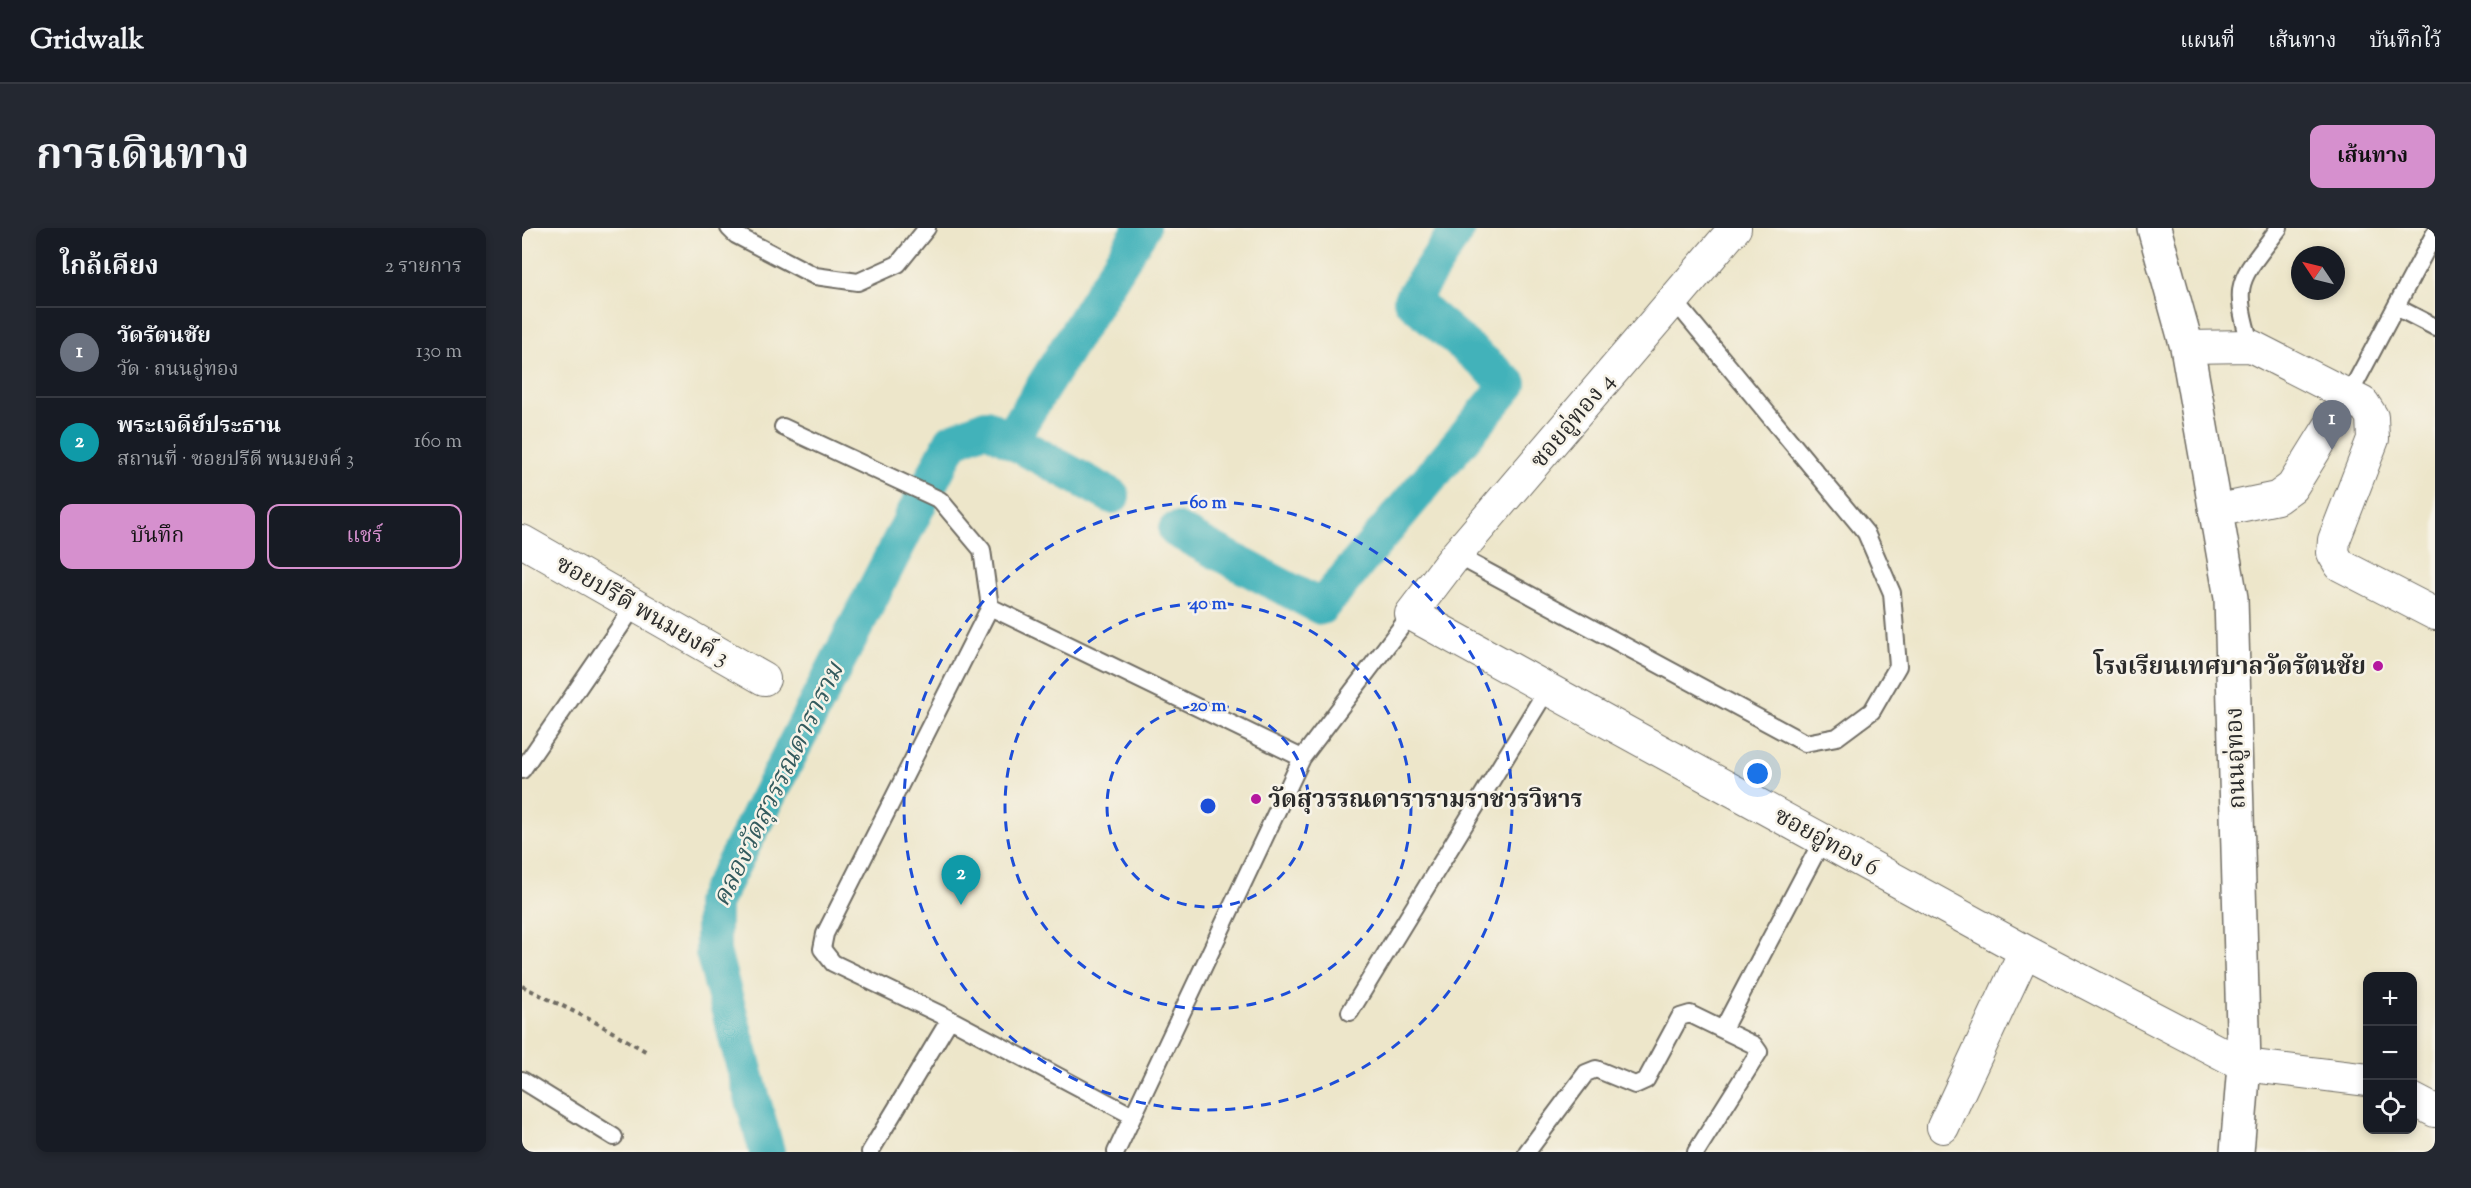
<!DOCTYPE html>
<html lang="th">
<meta charset="utf-8">
<style>
:root{--surface:#171b24;--page:#242831;--text:#f1f3f6;--muted:#9ea1a6;--line:#363941;--accent:#d690ce}
body{margin:0;font-family:"Sorts Mill Goudy","Noto Serif Thai",serif;background:var(--page);color:var(--text)}
.controls{position:absolute;right:18px;bottom:18px;display:grid;overflow:hidden;border-radius:12px;box-shadow:0 3px 9px #0003}
.controls button{width:54px;height:54px;display:grid;place-items:center;padding:0;border:0;border-bottom:2px solid var(--line);background:var(--surface);color:var(--text);font:30px sans-serif}
.compass{position:absolute;left:1769px;top:18px;width:54px;height:54px;border-radius:50%;background:var(--surface);box-shadow:0 3px 9px #0003;rotate:305deg}
.you{position:absolute;left:1236px;top:546px;width:21px;height:21px;margin:-15px;border:4px solid #fff;border-radius:50%;background:#1a73e8;box-shadow:0 0 0 9px #1a73e833}
.badge{display:grid;place-items:center;width:39px;height:39px;border-radius:50%;background:var(--accent);color:#fff;font-size:20px;font-weight:700}
.pin{position:absolute;translate:-50% -50px;filter:drop-shadow(0 2px 3px #0008)}
.pin::after{content:'';position:absolute;top:32px;width:21px;height:18px;background:inherit;clip-path:polygon(0 0,100% 0,50% 100%)}
.list{margin:0;padding:0;list-style:none}
h2{display:flex;justify-content:space-between;align-items:center;height:78px;margin:0;padding:0 24px;font-size:26px}
h2 small{font-size:20px;font-weight:400;color:var(--muted)}
.list li{display:grid;grid-template-columns:39px 1fr auto;gap:18px;align-items:center;box-sizing:border-box;height:90px;padding:0 24px;border-top:2px solid var(--line)}
.list b{display:block;font-size:22px;white-space:nowrap}
.list p{margin:0;font-size:20px;white-space:nowrap;color:var(--muted)}
.list em{font-size:20px;font-style:normal;color:var(--muted)}
.actions{display:flex;gap:12px;padding:18px 24px}
.actions a{flex:1;padding:14px 0;border:2px solid var(--accent);border-radius:12px;text-align:center;font-size:21px;color:var(--accent)}
.actions .main{background:var(--accent);color:#111}
.icon{flex:none;width:33px;height:33px;fill:none;stroke:currentColor;stroke-width:2;stroke-linecap:round;stroke-linejoin:round}
.map{position:relative;flex:none;width:1913px;height:924px;overflow:hidden;border-radius:12px}
header{display:flex;align-items:center;gap:36px;box-sizing:border-box;height:84px;padding:0 30px;background:var(--surface);border-bottom:2px solid var(--line)}
header strong{font-size:28px}
nav{display:flex;gap:33px;margin-inline-start:auto;font-size:21px}
.intro{display:flex;align-items:center;justify-content:space-between;box-sizing:border-box;height:144px;padding:0 36px}
h1{margin:0;font-size:42px}
.button{padding:15px 27px;border-radius:12px;background:var(--accent);color:#111;font-size:21px;font-weight:700}
main{display:flex;gap:36px;padding:0 36px}
aside{flex:1;background:var(--surface);border-radius:12px;box-shadow:0 3px 9px #0003}
.map>svg:first-child{display:block}
.lines{fill:none;stroke-linecap:round;stroke-linejoin:round}
.canal{stroke:#42b2ba;stroke-width:36}
.service-casing{stroke:#6f6c63;stroke-width:20}
.minor-casing{stroke:#6f6c63;stroke-width:34}
.secondary-casing{stroke:#6f6c63;stroke-width:36}
.path{stroke:#6f6c63;stroke-width:4;stroke-dasharray:4.5 4.5;stroke-linecap:butt}
.service{stroke:#fff;stroke-width:16}
.minor{stroke:#fff;stroke-width:32}
.secondary{stroke:#fff;stroke-width:33}
.ring{fill:none;stroke:#1d4ed8;stroke-width:3;stroke-dasharray:10 8}
.poi-dot{fill:#b5179e;stroke:#f7f3e8;stroke-width:2}
.labels{text-anchor:middle;stroke-width:5;stroke-linejoin:round;paint-order:stroke}
.street-label{font-size:24px;fill:#2b2b2b;stroke:#f7f3e8}
.poi-label{font-size:24px;font-weight:bold;fill:#2b2b2b;stroke:#f7f3e8;text-anchor:end}
.water-label{font-size:26px;font-style:italic;fill:#335a5d;stroke:#f7f3e8}
.centre{fill:#1d4ed8;stroke:#f7f3e8;stroke-width:3}
.ring-label{font-size:18px;text-anchor:middle;font-weight:bold;fill:#1d4ed8;stroke:#f7f3e8;stroke-width:5;stroke-linejoin:round;paint-order:stroke}
</style>
<header>
<strong>Gridwalk</strong>
<nav><a>แผนที่</a><a>เส้นทาง</a><a>บันทึกไว้</a></nav>
</header>
<div class="intro"><h1>การเดินทาง</h1><a class="button">เส้นทาง</a></div>
<main>
<aside>
<h2>ใกล้เคียง<small>2 รายการ</small></h2>
<ul class="list">
<li><span class="badge" style="background:#6b7280">1</span><div><b>วัดรัตนชัย</b><p>วัด · ถนนอู่ทอง</p></div><em>130 m</em></li>
<li><span class="badge" style="background:#0f9aa8">2</span><div><b>พระเจดีย์ประธาน</b><p>สถานที่ · ซอยปรีดี พนมยงค์ 3</p></div><em>160 m</em></li>
</ul>
<div class="actions"><a class="main">บันทึก</a><a>แชร์</a></div>
</aside>
<div class="map">
<svg width="1913" height="924" viewBox="0 0 1913 924">
<rect width="100%" height="100%" fill="#f7f3e8"/>
<filter id="ink" filterUnits="userSpaceOnUse"><feTurbulence type="fractalNoise" baseFrequency=".0167" numOctaves="2"/><feDisplacementMap in="SourceGraphic" scale="12" xChannelSelector="R" yChannelSelector="G"/><feConvolveMatrix kernelMatrix="1 2 1 2 8 2 1 2 1" color-interpolation-filters="sRGB"/></filter>
<filter id="wash" filterUnits="userSpaceOnUse"><feTurbulence type="fractalNoise" baseFrequency=".008" numOctaves="4" result="noise"/><feDisplacementMap in="SourceGraphic" scale="24" xChannelSelector="R" yChannelSelector="G"/><feGaussianBlur stdDeviation="1.35" result="paint"/><feColorMatrix in="noise" values="0 0 0 0 0 0 0 0 0 0 0 0 0 0 0 0 0 1.4 0 .05"/><feComposite in="paint" operator="in"/></filter>
<g filter="url(#wash)">
<rect width="100%" height="100%" fill="#ede6ca"/>
<g class="lines">
<!-- canal -->
<path class="canal" d="M 488,212 L 620,0
M 406,259 L 430,213 L 464,199 L 590,268
M 654,302 L 799,379 L 987,156 L 889,72 L 936,0
M 245,924 L 191,724 L 191,675 L 399,272"/>
</g>
</g>
<g filter="url(#ink)">
<g class="lines">
<!-- service casing -->
<g class="service-casing">
<path id="service" d="M 207,0 L 214,7 L 293,48 L 336,54 L 376,36 L 405,0
M 1874,79 L 1913,99
M 1729,118 C 1709,51 1718,53 1757,0
M 1827,167 L 1913,5
M 261,199 L 418,272 L 460,322 L 468,379
M 934,327 L 1283,515 L 1315,509 L 1350,483 L 1376,438 L 1370,365 L 1344,305 L 1152,72
M 0,542 L 113,377
M 828,784 L 1026,460
M 1201,801 L 1301,611
M 0,852 L 92,909
M 609,887 L 428,791 L 311,735 L 300,721 L 303,706 L 468,379 L 780,530 L 889,386
M 348,924 L 428,791
M 594,924 L 780,530
M 1005,924 L 1064,845 L 1074,841 L 1113,857 L 1124,852 L 1158,789 L 1168,786 L 1232,817 L 1237,824 L 1174,924"/>
</g>
<!-- minor casing -->
<g class="minor-casing">
<path id="minor" d="M 1213,0 L 934,327 L 889,386 L 1503,723 L 1722,837 L 1846,852
M 1665,119 L 1729,118 L 1841,175 L 1850,189 L 1851,211 L 1812,312 L 1811,325 L 1818,337 L 1913,386
M 1693,283 L 1755,270 L 1770,259 L 1827,167
M 0,313 L 242,451
M 1890,871 L 1913,883
M 1421,899 L 1503,723"/>
</g>
<!-- secondary casing -->
<g class="secondary-casing">
<path id="secondary" d="M 1632,0 L 1665,119 L 1709,370 L 1722,837 L 1715,924"/>
</g>
<!-- path -->
<path class="path" d="M 0,758 L 73,794 L 125,824"/>
<!-- service -->
<use href="#service" class="service"/>
<!-- minor -->
<use href="#minor" class="minor"/>
<!-- secondary -->
<use href="#secondary" class="secondary"/>
</g>
</g>
<!-- distance rings -->
<g class="ring">
<circle cx="686" cy="578" r="101"/>
<circle cx="686" cy="578" r="203"/>
<circle cx="686" cy="578" r="304"/>
</g>
<!-- markers -->
<g class="poi-dot">
<circle cx="1856" cy="438" r="6"/>
<circle cx="734" cy="571" r="6"/>
</g>
<g class="labels">
<!-- street labels -->
<g class="street-label">
<text transform="translate(1050 192) rotate(-50)" y="8">ซอยอู่ทอง 4</text>
<text transform="translate(121 382) rotate(30)" y="8">ซอยปรีดี พนมยงค์ 3</text>
<text transform="translate(1713 530) rotate(-92)" y="8">ถนนอู่ทอง</text>
<text transform="translate(1305 613) rotate(29)" y="8">ซอยอู่ทอง 6</text>
</g>
<!-- poi labels -->
<g class="poi-label">
<text x="1844" y="446">โรงเรียนเทศบาลวัดรัตนชัย</text>
<text x="746" y="579" text-anchor="start">วัดสุวรรณดารารามราชวรวิหาร</text>
</g>
<!-- water labels -->
<g class="water-label">
<text transform="translate(255 556) rotate(-64)" y="9">คลองวัดสุวรรณดาราราม</text>
</g>
</g>
<circle cx="686" cy="578" r="9" class="centre"/>
<g class="ring-label">
<text x="686" y="280">60 m</text>
<text x="686" y="381">40 m</text>
<text x="686" y="483">20 m</text>
</g>
</svg>
<div class="controls">
<button>+</button>
<button>−</button>
<button><svg class="icon" aria-label="locate" viewBox="0 0 24 24"><circle cx="12" cy="12" r="6"/><path d="M12 2v4M12 18v4M2 12h4M18 12h4"/></svg></button>
</div>
<svg class="compass" viewBox="-18 -18 36 36"><path d="M0-13l5 13h-10z" fill="#e53935"/><path d="M0 13l5-13h-10z" fill="#9ea1a6"/></svg>
<div class="you"></div>
<div class="pin badge" style="left:1810px;top:222px;background:#6b7280">1</div>
<div class="pin badge" style="left:439px;top:677px;background:#0f9aa8">2</div>
</div>
</main>
